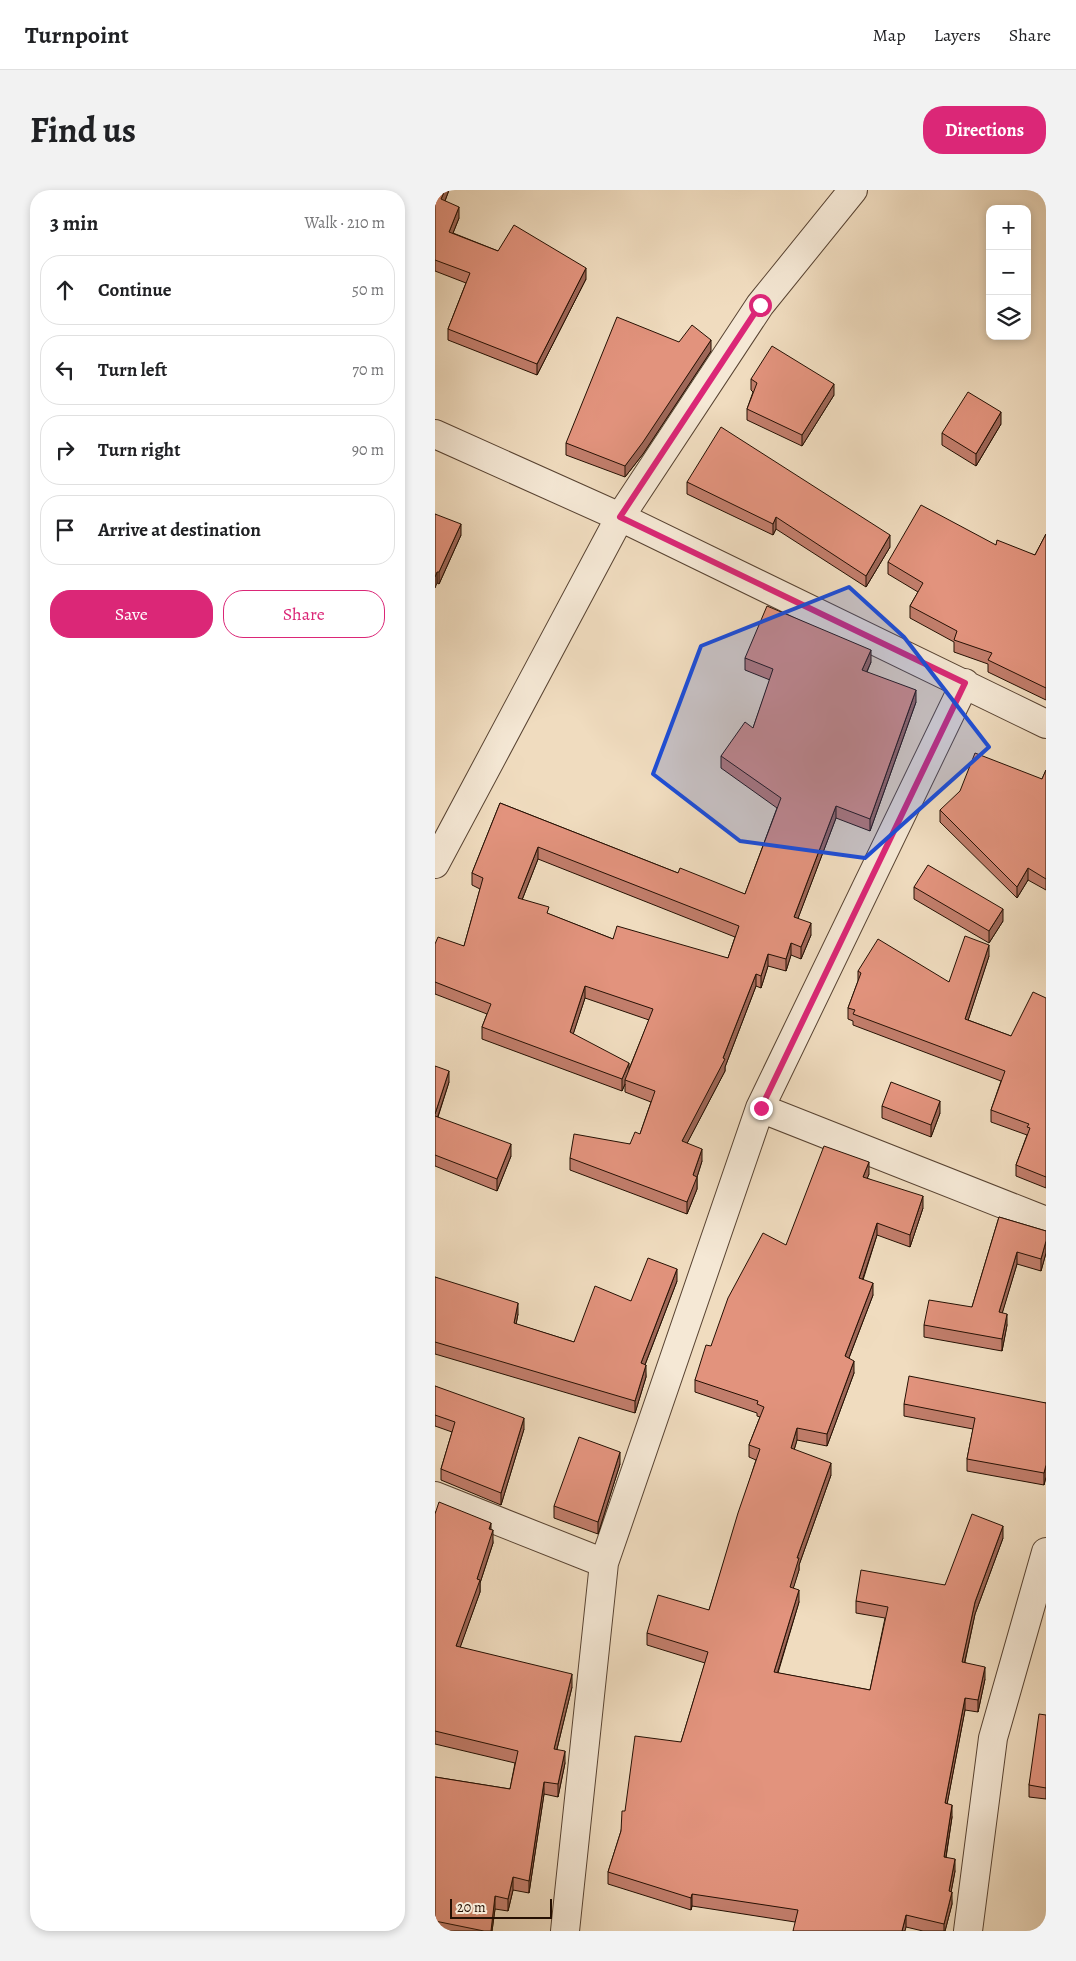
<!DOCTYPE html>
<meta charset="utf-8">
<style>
:root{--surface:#fff;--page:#f2f2f2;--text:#202124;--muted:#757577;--line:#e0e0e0;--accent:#db2777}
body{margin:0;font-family:Alegreya,serif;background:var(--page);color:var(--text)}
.controls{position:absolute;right:15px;top:15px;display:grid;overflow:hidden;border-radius:10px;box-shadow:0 2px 8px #0003}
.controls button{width:45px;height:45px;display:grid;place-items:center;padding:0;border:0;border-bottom:1px solid var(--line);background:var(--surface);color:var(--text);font:25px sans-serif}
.scale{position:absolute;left:15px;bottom:12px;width:102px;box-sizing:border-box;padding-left:5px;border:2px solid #251003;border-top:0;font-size:14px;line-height:18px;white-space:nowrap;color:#251003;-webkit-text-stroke:4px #f5e8d5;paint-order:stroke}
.stop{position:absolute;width:15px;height:15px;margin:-11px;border:4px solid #db2777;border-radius:50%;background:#fff}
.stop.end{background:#db2777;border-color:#fff;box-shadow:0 1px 5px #0008}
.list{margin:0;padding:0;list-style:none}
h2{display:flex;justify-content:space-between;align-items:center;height:65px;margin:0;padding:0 20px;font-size:21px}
h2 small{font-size:16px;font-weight:400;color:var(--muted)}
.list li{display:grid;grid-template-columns:32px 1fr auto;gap:15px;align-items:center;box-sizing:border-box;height:70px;margin:0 10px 10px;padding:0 10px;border:1px solid var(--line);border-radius:20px}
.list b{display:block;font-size:19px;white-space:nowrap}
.list em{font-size:16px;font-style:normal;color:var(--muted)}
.actions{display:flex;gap:10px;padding:15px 20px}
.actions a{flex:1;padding:11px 0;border:1px solid var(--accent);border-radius:20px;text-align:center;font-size:18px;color:var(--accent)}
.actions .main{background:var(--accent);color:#fff}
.icon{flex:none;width:28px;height:28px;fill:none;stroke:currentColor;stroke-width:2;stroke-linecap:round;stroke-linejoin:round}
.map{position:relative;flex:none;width:611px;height:1741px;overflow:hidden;border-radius:20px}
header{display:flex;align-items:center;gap:30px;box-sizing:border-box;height:70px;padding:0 25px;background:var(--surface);border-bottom:1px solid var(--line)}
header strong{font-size:24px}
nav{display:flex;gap:28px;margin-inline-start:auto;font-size:18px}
.intro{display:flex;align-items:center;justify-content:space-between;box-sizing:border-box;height:120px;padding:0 30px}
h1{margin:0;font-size:35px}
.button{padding:12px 22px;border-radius:20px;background:var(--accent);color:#fff;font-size:18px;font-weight:700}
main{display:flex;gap:30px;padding:0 30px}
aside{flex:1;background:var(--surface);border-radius:20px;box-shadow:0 2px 8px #0003}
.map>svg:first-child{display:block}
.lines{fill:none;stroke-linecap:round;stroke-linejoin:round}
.street-casing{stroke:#584332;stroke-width:30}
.street{stroke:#f5e8d5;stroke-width:28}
.wall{fill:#c27e6c;stroke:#251003;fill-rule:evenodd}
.shaded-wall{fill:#9e6758;stroke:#251003}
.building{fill:#e2937d;stroke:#251003;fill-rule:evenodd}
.route{stroke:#db2777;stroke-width:6}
.marked{fill:#1d4ed8;fill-opacity:0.2;stroke:#1d4ed8;stroke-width:4;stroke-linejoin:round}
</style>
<header>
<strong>Turnpoint</strong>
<nav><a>Map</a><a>Layers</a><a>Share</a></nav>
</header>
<div class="intro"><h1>Find us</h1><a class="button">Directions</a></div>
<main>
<aside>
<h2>3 min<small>Walk · 210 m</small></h2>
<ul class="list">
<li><svg class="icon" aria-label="ahead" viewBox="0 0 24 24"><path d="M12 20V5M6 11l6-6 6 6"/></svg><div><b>Continue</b></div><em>50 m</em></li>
<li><svg class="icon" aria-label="left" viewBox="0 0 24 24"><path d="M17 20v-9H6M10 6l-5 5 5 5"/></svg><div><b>Turn left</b></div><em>70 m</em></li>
<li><svg class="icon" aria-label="right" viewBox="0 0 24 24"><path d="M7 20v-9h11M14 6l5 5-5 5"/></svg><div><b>Turn right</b></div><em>90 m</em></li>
<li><svg class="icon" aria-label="arrive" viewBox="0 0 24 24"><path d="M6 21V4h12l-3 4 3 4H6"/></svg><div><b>Arrive at destination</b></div></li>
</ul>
<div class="actions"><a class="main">Save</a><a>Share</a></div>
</aside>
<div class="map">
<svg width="611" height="1741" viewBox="0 0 611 1741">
<rect width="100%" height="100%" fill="#f0dcbf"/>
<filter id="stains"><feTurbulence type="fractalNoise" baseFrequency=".004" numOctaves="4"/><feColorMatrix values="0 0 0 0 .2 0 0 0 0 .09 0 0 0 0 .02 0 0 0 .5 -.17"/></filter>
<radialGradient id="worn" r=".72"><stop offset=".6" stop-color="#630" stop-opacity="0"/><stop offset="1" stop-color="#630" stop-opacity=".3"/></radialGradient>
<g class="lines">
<!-- street casing -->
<g class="street-casing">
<path id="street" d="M 0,244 L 185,327 L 611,534
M 0,674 L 185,327 L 325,115 L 418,0
M 325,918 L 611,1031
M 0,1306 L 169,1373
M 130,1741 L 169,1373 L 325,918 L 530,493
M 533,1741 L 558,1548 L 611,1362"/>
</g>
<!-- street -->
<use href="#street" class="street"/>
</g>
<!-- wall -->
<path class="wall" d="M 0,0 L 14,0 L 10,11 L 24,28 L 18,43 L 63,61 L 151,89 L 102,185 L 13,150 L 13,139 L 31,93 L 0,81 Z
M 244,152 L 276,161 L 208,264 L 190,287 L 131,265 L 131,253 Z
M 316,189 L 399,205 L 367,256 L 312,230 L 312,219 L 318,202 L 316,200 Z
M 566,234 L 541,276 L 507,255 L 507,243 Z
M 252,292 L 455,357 L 431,397 L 341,339 L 338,345 L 252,304 Z
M 0,324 L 26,345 L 4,394 L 2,393 Z
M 611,344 L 611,510 L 553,482 L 553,474 L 519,462 L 519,452 L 475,428 L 475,416 L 483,402 L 453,384 L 453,372 L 561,355 L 600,365 Z
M 310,468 L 436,472 L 432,482 L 481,512 L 435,641 L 401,628 L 363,728 L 376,745 L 366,769 L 356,765 L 351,781 L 333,776 L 326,798 L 321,796 L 290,877 L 290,881 L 252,953 L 267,971 L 262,987 L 262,999 L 252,1024 L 135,980 L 135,968 L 195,954 L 205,944 L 216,912 L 190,902 L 190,894 L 187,901 L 47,849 L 47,837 L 52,824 L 0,804 L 0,754 L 29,756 L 45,699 L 37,695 L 37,683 L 65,613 L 243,683 L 310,704 L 342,618 L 286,578 L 286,566 L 318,538 L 335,490 L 310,480 ZM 103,669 L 300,747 L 293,768 L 178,749 L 114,724 L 87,710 ZM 150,808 L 214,830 L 194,879 L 138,844 Z
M 611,580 L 611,700 L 593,690 L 582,708 L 505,632 L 505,620 L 607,589 Z
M 479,697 L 568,731 L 554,753 L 479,709 Z
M 554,766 L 533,830 L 576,846 L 611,808 L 611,998 L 581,986 L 581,975 L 592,945 L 556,932 L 556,920 L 566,891 L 418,835 L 418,831 L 413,829 L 413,818 L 423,791 L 423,781 L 514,792 Z
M 0,876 L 14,892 L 3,927 L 76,966 L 62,1001 L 0,976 Z
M 447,916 L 505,923 L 496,947 L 447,928 Z
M 434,984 L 432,988 L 488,1018 L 475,1057 L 442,1045 L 428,1090 L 438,1105 L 414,1168 L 419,1183 L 392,1256 L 362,1250 L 359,1260 L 396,1285 L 364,1375 L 364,1380 L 358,1398 L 364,1412 L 343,1483 L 435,1500 L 450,1428 L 421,1423 L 421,1411 L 510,1395 L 568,1348 L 540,1424 L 530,1472 L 550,1489 L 543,1522 L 530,1520 L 512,1614 L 517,1627 L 511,1668 L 520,1681 L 516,1702 L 517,1714 L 510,1741 L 488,1741 L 471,1737 L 360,1732 L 257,1716 L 256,1720 L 173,1694 L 173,1682 L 186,1641 L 190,1621 L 246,1552 L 270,1473 L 212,1455 L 212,1443 L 274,1420 L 321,1270 L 314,1267 L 314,1255 L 325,1227 L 322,1226 L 322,1223 L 260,1202 L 260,1190 L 276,1156 L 351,1055 Z
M 564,1027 L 611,1041 L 611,1063 L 606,1081 L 582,1074 L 567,1123 L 572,1135 L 567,1161 L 489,1147 L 489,1135 L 537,1117 Z
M 0,1087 L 83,1124 L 81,1134 L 139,1152 L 196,1111 L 242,1091 L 210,1175 L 211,1187 L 200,1223 L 0,1164 Z
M 0,1196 L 89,1239 L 66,1315 L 6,1290 L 6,1279 L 17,1242 L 0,1236 Z
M 611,1213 L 611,1287 L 609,1295 L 532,1281 L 532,1269 L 538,1239 L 469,1226 L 469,1214 Z
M 185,1274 L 163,1344 L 119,1328 L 119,1316 Z
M 0,1324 L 56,1340 L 58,1353 L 45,1393 L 45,1402 L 25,1457 L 137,1497 L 122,1559 L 130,1573 L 123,1607 L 109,1604 L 94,1703 L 78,1700 L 73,1721 L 60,1719 L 57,1741 L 0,1741 L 0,1587 L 75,1599 L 80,1573 L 0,1554 Z
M 611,1525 L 611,1609 L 594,1607 L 594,1595 Z"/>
<!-- shaded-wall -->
<path class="shaded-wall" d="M 10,0 L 14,0 L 6,21 L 6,9 Z
M 24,17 L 24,28 L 14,53 L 14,42 Z
M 151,78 L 151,89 L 102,185 L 102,174 Z
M 276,150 L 276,161 L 208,264 L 190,287 L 190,276 Z
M 399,194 L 399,205 L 367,256 L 367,245 Z
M 566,222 L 566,234 L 541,276 L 541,264 Z
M 341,327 L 341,339 L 338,345 L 338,334 Z
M 26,334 L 26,345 L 4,394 L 4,382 Z
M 455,345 L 455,357 L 431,397 L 431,386 Z
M 2,382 L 2,393 L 0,398 L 0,387 Z
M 436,460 L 436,472 L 427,492 L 427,480 Z
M 481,500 L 481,512 L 435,641 L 435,629 Z
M 401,616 L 401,628 L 359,739 L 359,727 Z
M 103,657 L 103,669 L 83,720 L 83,708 Z
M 593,678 L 593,690 L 582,708 L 582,697 Z
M 568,719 L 568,731 L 554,753 L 554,741 Z
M 376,733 L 376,745 L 366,769 L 366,757 Z
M 356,753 L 356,765 L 351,781 L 351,769 Z
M 554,755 L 554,766 L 530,840 L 530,829 Z
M 333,764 L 333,776 L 326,798 L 326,786 Z
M 321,784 L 321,796 L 290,877 L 290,881 L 247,963 L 247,951 L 288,868 Z
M 150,796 L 150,808 L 135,854 L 135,842 Z
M 194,873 L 194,885 L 190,890 L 190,894 L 187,901 L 187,889 Z
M 14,881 L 14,892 L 0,935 L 0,924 Z
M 505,911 L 505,923 L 496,947 L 496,935 Z
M 76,954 L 76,966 L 62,1001 L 62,989 Z
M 267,959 L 267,971 L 262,987 L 262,999 L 252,1024 L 252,1012 L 258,985 Z
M 434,972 L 434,984 L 428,999 L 428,987 Z
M 488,1006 L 488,1018 L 475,1057 L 475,1045 Z
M 442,1033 L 442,1045 L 424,1100 L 424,1088 Z
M 611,1051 L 611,1063 L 606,1081 L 606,1069 Z
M 582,1062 L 582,1074 L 564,1134 L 564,1122 Z
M 242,1079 L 242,1091 L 206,1185 L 206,1173 Z
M 438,1093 L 438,1105 L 410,1178 L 410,1166 Z
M 83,1113 L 83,1124 L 79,1145 L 79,1133 Z
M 572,1124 L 572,1135 L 567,1161 L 567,1149 Z
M 419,1171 L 419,1183 L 392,1256 L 392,1244 Z
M 211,1175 L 211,1187 L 200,1223 L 200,1211 Z
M 89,1228 L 89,1239 L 66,1315 L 66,1303 Z
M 362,1238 L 362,1250 L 356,1270 L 356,1258 Z
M 185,1262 L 185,1274 L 163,1344 L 163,1332 Z
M 396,1273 L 396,1285 L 364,1375 L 364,1380 L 355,1409 L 355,1397 L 362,1368 Z
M 611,1275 L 611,1287 L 609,1295 L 609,1283 Z
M 56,1333 L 56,1345 L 58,1340 L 58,1353 L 45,1393 L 45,1402 L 21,1469 L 21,1456 L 42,1389 Z
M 568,1336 L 568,1348 L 540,1424 L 527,1484 L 527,1472 L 540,1412 Z
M 364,1400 L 364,1412 L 339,1494 L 339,1482 Z
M 550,1477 L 550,1489 L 543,1522 L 543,1510 Z
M 137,1484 L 137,1497 L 119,1571 L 119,1559 Z
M 530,1508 L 530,1520 L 510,1625 L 510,1613 Z
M 130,1561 L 130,1573 L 123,1607 L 123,1594 Z
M 109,1592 L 109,1604 L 94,1703 L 94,1691 Z
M 517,1615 L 517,1627 L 509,1679 L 509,1667 Z
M 520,1669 L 520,1681 L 514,1713 L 514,1701 Z
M 78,1687 L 78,1700 L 73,1721 L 73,1709 Z
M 517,1702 L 517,1714 L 510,1741 L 509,1741 L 509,1734 Z
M 257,1704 L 257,1716 L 256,1720 L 256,1708 Z
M 60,1706 L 60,1719 L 57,1741 L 56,1741 Z
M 471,1725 L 471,1737 L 470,1741 L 467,1741 Z"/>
<!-- building -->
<path class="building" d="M 0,0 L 10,0 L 6,9 L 24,17 L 14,42 L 63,61 L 79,35 L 151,78 L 102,174 L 13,139 L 35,83 L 0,70 Z
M 182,127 L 244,152 L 257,135 L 276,150 L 208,252 L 190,276 L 131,253 Z
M 337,156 L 399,194 L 367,245 L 312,219 L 322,193 L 316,189 Z
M 533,202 L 566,222 L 541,264 L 507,243 Z
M 286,237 L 455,345 L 431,386 L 341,327 L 338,334 L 252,292 Z
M 486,315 L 561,355 L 562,350 L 600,365 L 611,344 L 611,498 L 553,470 L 557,463 L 519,450 L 522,441 L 475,416 L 488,393 L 453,372 Z
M 0,324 L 26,334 L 4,382 L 2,382 L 0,387 Z
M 332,416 L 436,460 L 427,480 L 481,500 L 435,629 L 401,616 L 359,727 L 376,733 L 366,757 L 356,753 L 351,769 L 333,764 L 326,786 L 321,784 L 288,868 L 290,869 L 247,951 L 267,959 L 258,985 L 262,987 L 252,1012 L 135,968 L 139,944 L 195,954 L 200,942 L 205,944 L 220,901 L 190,890 L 218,819 L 150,796 L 135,842 L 194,873 L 187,889 L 47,837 L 56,814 L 0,792 L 0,754 L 3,747 L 29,756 L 48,688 L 37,683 L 65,613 L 243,683 L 245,678 L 310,704 L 346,608 L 286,566 L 310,532 L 318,538 L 338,479 L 310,468 ZM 103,657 L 304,736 L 293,768 L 182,736 L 178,749 L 112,723 L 114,717 L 83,708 Z
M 540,563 L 607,589 L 611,580 L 611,689 L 593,678 L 582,697 L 505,620 L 525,601 Z
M 493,675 L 568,719 L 554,741 L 479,697 Z
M 530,746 L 554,755 L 530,829 L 576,846 L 598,802 L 611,808 L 611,987 L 581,975 L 595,938 L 592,937 L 594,934 L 556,920 L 570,881 L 418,824 L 420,820 L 413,818 L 426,783 L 423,781 L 443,749 L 514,792 Z
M 0,876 L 14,881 L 0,924 Z
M 456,892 L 505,911 L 496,935 L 447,916 Z
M 0,926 L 76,954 L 62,989 L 0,965 Z
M 389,956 L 434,972 L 428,987 L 488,1006 L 475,1045 L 442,1033 L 424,1088 L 438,1093 L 410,1166 L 419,1171 L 392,1244 L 362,1238 L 356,1258 L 396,1273 L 362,1368 L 364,1368 L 355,1397 L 364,1400 L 339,1482 L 435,1500 L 453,1417 L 421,1411 L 426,1380 L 510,1395 L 537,1324 L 568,1336 L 540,1412 L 527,1472 L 550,1477 L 543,1510 L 530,1508 L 510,1613 L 517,1615 L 509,1667 L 520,1669 L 514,1701 L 517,1702 L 509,1734 L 471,1725 L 467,1741 L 358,1741 L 363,1720 L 257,1704 L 256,1708 L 173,1682 L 186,1641 L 187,1621 L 190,1621 L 200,1546 L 246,1552 L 273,1462 L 212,1443 L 223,1405 L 274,1420 L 303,1323 L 325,1259 L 314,1255 L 329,1217 L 322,1214 L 323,1211 L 260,1190 L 271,1155 L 276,1156 L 293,1108 L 328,1043 L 351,1055 Z
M 564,1027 L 611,1041 L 611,1051 L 606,1069 L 582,1062 L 564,1122 L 572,1124 L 567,1149 L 489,1135 L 494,1110 L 537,1117 Z
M 213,1068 L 242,1079 L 206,1173 L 211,1175 L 200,1211 L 0,1152 L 0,1087 L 83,1113 L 79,1133 L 139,1152 L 160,1096 L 196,1111 Z
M 474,1186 L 611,1213 L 611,1275 L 609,1283 L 532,1269 L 540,1228 L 469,1214 Z
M 0,1196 L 89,1228 L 66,1303 L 6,1279 L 20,1232 L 0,1225 Z
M 144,1247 L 185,1262 L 163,1332 L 119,1316 Z
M 4,1312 L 56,1333 L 54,1339 L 58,1340 L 42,1389 L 45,1390 L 21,1456 L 137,1484 L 119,1559 L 130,1561 L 123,1594 L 109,1592 L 94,1691 L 78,1687 L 73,1709 L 60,1706 L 56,1741 L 49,1741 L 0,1731 L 0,1587 L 75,1599 L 83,1561 L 0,1541 L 0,1324 Z
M 604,1524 L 611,1525 L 611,1598 L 594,1595 Z"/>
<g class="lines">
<!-- route -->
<path class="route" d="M 325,115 L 185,327 L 530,493 L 326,918"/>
</g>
<!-- marked area -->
<path class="marked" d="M 414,397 L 469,447 L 554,557 L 430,668 L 305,651 L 218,584 L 266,456 Z"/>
<rect width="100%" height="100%" filter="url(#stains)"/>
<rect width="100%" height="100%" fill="url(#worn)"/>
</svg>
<div class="controls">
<button>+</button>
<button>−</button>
<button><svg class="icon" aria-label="layers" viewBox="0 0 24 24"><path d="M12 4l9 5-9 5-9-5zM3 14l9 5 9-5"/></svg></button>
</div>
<div class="scale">20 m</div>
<div class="stop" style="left:325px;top:115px"></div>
<div class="stop end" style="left:326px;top:918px"></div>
</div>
</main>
